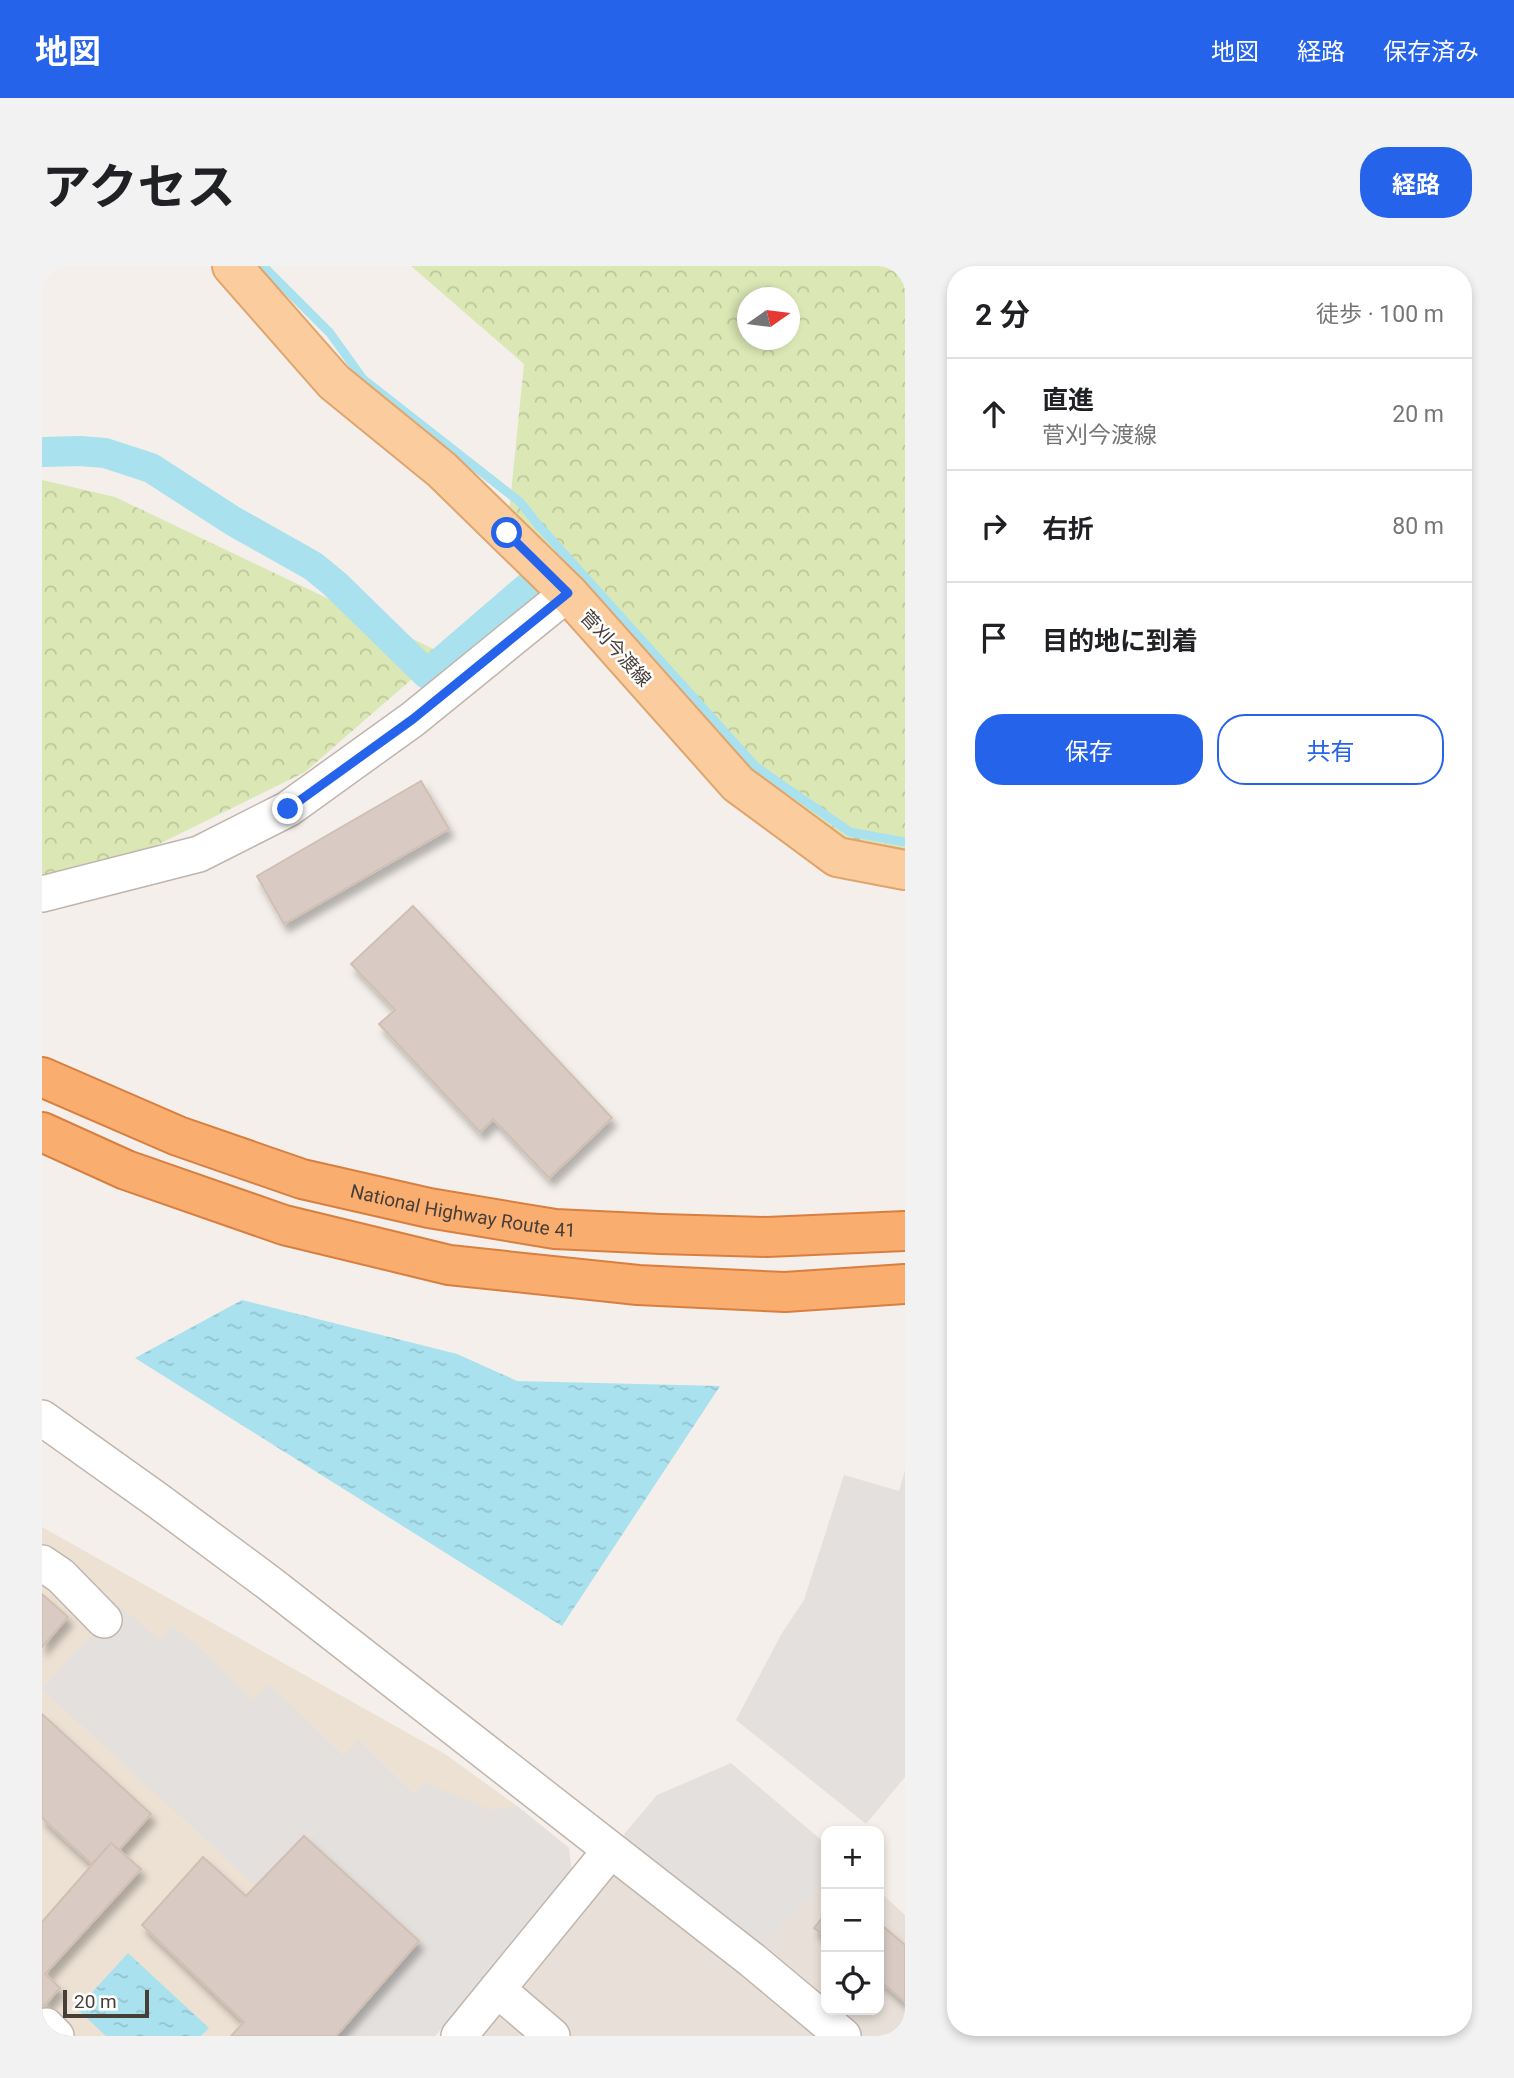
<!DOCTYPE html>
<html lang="ja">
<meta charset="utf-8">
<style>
:root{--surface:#fff;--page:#f2f2f2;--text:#202124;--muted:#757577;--line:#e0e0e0;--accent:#2563eb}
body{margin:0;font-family:Roboto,"Noto Sans JP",sans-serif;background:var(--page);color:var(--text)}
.controls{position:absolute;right:21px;bottom:21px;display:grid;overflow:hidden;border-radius:14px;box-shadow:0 4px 10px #0003}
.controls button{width:63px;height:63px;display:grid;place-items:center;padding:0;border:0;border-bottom:2px solid var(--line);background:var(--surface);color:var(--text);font:35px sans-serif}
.compass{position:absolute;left:695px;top:21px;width:63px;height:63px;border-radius:50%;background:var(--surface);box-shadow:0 4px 10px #0003;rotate:76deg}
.scale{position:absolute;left:21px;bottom:18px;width:86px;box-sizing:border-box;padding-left:7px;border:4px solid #483e38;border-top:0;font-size:19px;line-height:24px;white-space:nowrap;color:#483e38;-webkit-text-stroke:5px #fff;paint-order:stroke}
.stop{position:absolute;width:21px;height:21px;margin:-16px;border:5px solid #2563eb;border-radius:50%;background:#fff}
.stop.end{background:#2563eb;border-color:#fff;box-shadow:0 2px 7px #0008}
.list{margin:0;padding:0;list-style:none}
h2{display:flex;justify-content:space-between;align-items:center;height:91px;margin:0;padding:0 28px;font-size:30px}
h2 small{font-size:23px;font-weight:400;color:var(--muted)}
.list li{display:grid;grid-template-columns:46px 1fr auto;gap:21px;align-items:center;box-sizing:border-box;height:112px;padding:0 28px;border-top:2px solid var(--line)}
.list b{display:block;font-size:26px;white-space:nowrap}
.list p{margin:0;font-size:23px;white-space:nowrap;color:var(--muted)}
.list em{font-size:23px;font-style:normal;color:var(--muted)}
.actions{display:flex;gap:14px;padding:21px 28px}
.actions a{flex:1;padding:16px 0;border:2px solid var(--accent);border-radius:28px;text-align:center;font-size:24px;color:var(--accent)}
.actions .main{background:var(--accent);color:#fff}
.icon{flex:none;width:38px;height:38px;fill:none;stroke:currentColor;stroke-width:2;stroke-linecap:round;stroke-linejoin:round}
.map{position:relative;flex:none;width:863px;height:1770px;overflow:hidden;border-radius:28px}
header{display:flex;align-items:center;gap:42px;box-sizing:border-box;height:98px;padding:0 35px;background:var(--accent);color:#fff}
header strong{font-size:33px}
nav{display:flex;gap:38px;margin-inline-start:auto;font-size:24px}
.intro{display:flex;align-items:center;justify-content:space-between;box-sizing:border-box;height:168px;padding:0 42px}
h1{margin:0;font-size:49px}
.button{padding:18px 32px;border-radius:28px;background:var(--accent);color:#fff;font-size:24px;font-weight:700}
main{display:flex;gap:42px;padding:0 42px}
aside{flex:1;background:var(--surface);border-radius:28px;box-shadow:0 4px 10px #0003}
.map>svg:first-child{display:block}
.residential{fill:#e8e0d8}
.education{fill:#ede1d4}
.forest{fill:url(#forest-crowns);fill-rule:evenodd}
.parking{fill:#e3e0de}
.water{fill:url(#water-ripples)}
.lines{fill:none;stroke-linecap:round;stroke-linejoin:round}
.stream{stroke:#a9e1ee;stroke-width:9}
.canal{stroke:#a9e1ee;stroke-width:30}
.building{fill:#d9cbc3;stroke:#d0bfb3;stroke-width:2;filter:url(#shadow)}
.minor-casing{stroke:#c0b5ad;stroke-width:38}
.major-casing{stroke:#e0a46c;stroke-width:42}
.highway-casing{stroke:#d87f40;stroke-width:42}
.minor{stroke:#fff;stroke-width:35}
.major{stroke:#fbcc9d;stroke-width:38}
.highway{stroke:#f9ae70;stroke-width:38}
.route{stroke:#2563eb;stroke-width:9}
.labels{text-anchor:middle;stroke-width:5;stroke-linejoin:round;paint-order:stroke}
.street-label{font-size:19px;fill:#483e38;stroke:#fff}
</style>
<header>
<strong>地図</strong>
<nav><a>地図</a><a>経路</a><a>保存済み</a></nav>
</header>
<div class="intro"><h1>アクセス</h1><a class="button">経路</a></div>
<main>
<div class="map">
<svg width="863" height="1770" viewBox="0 0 863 1770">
<defs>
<pattern id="forest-crowns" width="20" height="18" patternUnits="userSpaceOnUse" patternTransform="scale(1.75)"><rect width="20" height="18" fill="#dbe7b4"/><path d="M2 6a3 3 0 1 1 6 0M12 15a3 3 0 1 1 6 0" fill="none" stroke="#bdc79c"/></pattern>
<pattern id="water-ripples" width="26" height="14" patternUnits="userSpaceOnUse" patternTransform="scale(1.75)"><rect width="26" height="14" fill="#a9e1ee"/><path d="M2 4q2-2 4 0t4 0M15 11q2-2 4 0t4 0" fill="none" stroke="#93c2cd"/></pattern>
<filter id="shadow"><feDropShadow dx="4.5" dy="8" stdDeviation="3.5" flood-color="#0004"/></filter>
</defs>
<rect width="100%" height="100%" fill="#f4efea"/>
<!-- residential -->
<path class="residential" d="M 568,1585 L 709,1694 L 784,1614 L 784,1744 L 837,1744 L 837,1625 L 863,1649 L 863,1770 L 417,1770 Z"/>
<!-- education -->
<path class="education" d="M 0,1261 L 403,1488 L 475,1540 L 527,1582 L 393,1770 L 0,1770 Z"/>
<!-- forest -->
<path class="forest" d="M 369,0 L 863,0 L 863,598 L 795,591 L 465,267 L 482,98 ZM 706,32 L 748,32 L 748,74 L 706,74 Z
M 0,214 L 73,231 L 400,387 L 263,506 L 113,580 L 0,613 Z"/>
<!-- parking -->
<path class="parking" d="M 863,1204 L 863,1511 L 824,1558 L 694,1454 L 740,1367 L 762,1334 L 802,1209 L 857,1225 Z
M 77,1339 L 117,1374 L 131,1360 L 170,1393 L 211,1434 L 227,1418 L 302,1490 L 316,1473 L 372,1528 L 382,1517 L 450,1544 L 475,1540 L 527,1582 L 530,1608 L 393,1770 L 294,1770 L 377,1675 L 263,1570 L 214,1620 L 0,1423 Z
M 689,1497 L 784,1578 L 784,1614 L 710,1694 L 568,1585 L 615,1529 Z"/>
<!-- water -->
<path class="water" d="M 200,1034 L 415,1088 L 475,1115 L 678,1120 L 520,1360 L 93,1092 Z
M 86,1687 L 167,1762 L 159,1770 L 64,1770 L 35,1743 Z"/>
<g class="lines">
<!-- stream -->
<path class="stream" d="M 221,0 L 288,67 L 321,113 L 478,236 L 497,260 L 714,501 L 808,566 L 863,576"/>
<!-- canal -->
<path class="canal" d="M 0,186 L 38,185 L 63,187 L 109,202 L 191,255 L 271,300 L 293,318 L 385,408 L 485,322"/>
</g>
<!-- building -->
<path class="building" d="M 379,515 L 407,563 L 242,658 L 215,610 Z
M 371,640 L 570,852 L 507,912 L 451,853 L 438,866 L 337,758 L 353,744 L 309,698 Z
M 0,1328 L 26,1351 L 0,1381 Z
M 0,1448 L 109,1548 L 77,1584 L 69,1577 L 50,1598 L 0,1552 Z
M 262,1570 L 377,1675 L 294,1770 L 189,1770 L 202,1756 L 100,1659 L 161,1591 L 204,1630 Z
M 69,1577 L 99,1603 L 3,1708 L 18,1722 L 0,1742 L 0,1656 Z
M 784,1647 L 784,1671 L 772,1662 Z
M 837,1657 L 863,1679 L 863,1736 L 837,1714 Z"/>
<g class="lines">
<!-- minor casing -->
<g class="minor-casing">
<path id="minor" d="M 0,628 L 157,588 L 246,543 L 371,453 L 526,327
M 0,1152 L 115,1234 L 227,1317 L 710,1694 L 801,1770
M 0,1297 L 19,1310 L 62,1354
M 455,1723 L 510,1770
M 0,1764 L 4,1760 L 14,1770
M 417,1770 L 568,1585"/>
</g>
<!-- major casing -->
<g class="major-casing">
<path id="major" d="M 190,0 L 292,116 L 400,204 L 526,327 L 696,518 L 795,591 L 863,604"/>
</g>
<!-- highway casing -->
<g class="highway-casing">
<g id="highway">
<path id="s1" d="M 0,811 L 136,870 L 260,913 L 387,942 L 513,963 L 619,968 L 725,971 L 863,965"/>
<path d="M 0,866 L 84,904 L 242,959 L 407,999 L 596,1019 L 743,1026 L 863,1018"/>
</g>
</g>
<!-- minor -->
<use href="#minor" class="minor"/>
<!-- major -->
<use href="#major" class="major"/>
<!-- highway -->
<use href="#highway" class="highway"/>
</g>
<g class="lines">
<!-- route -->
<path class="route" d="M 246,543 L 371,453 L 526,327 L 465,267"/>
</g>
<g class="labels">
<!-- street labels -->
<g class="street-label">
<text transform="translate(574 382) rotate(48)" y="7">菅刈今渡線</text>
<text dy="7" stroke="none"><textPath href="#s1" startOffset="444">National Highway Route 41</textPath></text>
</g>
</g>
</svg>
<div class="controls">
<button>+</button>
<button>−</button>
<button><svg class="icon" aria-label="locate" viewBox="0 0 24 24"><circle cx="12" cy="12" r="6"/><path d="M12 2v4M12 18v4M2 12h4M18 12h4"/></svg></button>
</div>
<svg class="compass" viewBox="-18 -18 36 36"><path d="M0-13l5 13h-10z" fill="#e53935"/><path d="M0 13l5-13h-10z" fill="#757577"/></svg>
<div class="scale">20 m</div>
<div class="stop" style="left:465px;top:267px"></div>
<div class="stop end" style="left:246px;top:543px"></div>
</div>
<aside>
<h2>2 分<small>徒歩 · 100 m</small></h2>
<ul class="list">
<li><svg class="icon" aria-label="ahead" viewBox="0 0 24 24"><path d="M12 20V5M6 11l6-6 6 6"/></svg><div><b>直進</b><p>菅刈今渡線</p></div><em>20 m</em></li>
<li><svg class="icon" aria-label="right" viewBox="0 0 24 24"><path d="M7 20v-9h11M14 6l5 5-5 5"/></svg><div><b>右折</b></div><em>80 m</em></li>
<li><svg class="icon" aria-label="arrive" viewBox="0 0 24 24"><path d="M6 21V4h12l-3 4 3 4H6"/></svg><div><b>目的地に到着</b></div></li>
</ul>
<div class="actions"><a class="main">保存</a><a>共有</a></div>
</aside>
</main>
